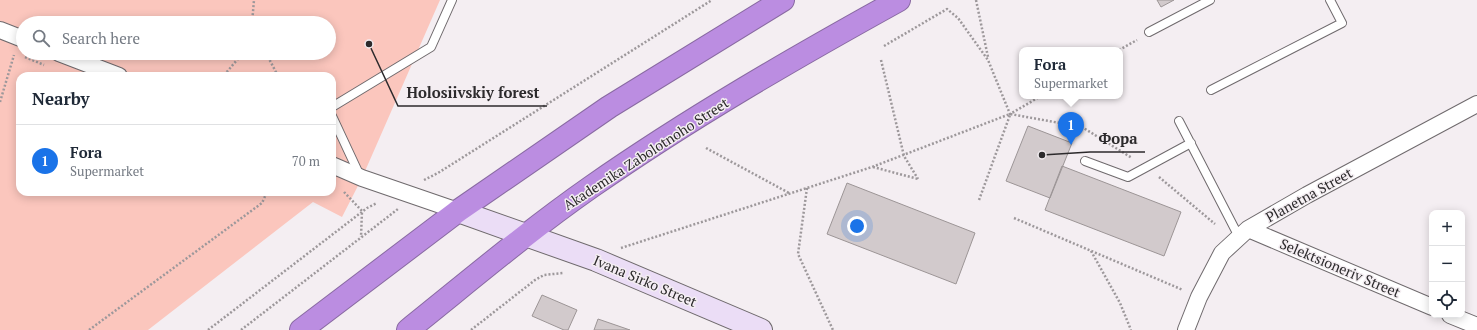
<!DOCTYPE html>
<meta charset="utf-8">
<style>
:root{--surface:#fff;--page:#f6f6f7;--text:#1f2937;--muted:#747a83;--line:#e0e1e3;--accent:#1a73e8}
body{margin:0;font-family:"PT Serif",serif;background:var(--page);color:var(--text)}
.controls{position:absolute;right:12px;bottom:12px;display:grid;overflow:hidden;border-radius:8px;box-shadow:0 2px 10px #0003}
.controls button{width:36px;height:36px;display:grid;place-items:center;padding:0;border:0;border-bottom:1px solid var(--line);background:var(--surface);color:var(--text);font:20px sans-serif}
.you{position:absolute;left:857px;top:226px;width:14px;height:14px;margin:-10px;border:3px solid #fff;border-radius:50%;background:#1a73e8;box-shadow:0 0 0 6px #1a73e833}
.badge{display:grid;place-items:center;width:26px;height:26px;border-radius:50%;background:var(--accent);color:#fff;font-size:13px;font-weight:700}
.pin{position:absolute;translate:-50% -33px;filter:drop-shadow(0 1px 2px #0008)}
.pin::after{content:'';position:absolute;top:21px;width:14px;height:12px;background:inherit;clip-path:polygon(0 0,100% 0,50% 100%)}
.popup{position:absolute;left:1019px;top:47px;width:104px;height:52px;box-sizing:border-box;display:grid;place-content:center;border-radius:8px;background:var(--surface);filter:drop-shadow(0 1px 3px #0005);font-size:13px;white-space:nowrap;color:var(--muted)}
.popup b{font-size:15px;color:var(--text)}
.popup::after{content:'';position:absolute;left:50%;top:100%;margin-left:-8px;border:8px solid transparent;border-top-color:var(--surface)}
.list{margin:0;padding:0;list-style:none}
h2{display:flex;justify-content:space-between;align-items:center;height:52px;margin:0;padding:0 16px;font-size:17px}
h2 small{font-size:13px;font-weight:400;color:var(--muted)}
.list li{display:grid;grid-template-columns:26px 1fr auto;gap:12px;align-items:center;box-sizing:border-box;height:72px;padding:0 16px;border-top:1px solid var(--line)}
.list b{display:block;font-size:15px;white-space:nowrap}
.list p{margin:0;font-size:13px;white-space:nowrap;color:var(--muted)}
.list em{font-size:13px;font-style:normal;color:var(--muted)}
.icon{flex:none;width:22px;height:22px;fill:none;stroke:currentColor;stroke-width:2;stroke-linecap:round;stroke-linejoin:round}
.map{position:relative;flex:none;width:1477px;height:330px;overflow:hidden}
.search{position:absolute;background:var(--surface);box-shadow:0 2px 10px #0003;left:16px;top:16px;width:320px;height:44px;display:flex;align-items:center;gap:10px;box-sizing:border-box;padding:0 14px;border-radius:22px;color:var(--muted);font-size:15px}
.panel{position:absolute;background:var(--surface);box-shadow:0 2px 10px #0003;left:16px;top:72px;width:320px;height:124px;border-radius:12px}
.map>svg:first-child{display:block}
.green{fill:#fbc6bd;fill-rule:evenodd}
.building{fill:#d2cacc;stroke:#9c9596}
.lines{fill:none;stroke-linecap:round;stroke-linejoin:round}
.lane-casing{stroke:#6f6a6d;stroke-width:10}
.street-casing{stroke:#6f6a6d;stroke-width:18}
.secondary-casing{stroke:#6f6a6d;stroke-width:24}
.highway-casing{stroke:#896aa2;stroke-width:24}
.path{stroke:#9d989b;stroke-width:2.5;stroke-dasharray:2 2;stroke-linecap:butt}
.lane{stroke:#fff;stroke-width:8}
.street{stroke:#fff;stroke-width:16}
.secondary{stroke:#ebddf6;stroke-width:22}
.highway{stroke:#bb8de1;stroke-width:22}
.labels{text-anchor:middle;stroke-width:3;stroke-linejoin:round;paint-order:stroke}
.street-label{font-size:14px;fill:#2c2a2c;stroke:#f4eef2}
.leader{fill:none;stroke:#2c2a2c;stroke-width:1.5}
.callout-dot{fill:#2c2a2c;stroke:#f4eef2;stroke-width:1.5}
.callout-label{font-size:15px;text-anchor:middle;font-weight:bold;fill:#2c2a2c;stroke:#f4eef2;stroke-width:3;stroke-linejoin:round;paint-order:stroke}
</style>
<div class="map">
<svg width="1477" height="330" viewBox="0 0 1477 330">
<rect width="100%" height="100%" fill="#f4eef2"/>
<!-- green -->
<path class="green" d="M 0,0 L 440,0 L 362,178 L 342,217 L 313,202 L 148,330 L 0,330 ZM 23,23 L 329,23 L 329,53 L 23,53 ZM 20,76 L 332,76 L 332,192 L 20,192 Z"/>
<!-- building -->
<path class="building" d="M 1157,0 L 1174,0 L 1161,7 Z
M 1028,126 L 1072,143 L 1050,198 L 1006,181 Z
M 1062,166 L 1181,212 L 1164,256 L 1045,210 Z
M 847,183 L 975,233 L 956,284 L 827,234 Z
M 542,295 L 577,310 L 568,330 L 564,330 L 532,316 Z
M 598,319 L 630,330 L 594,330 Z"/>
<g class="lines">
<!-- lane casing -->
<g class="lane-casing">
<path id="lane" d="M 1149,32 L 1210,0
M 1211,90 L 1342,23 L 1330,0
M 332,107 L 431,47 L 452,0
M 332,116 L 360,176
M 1179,121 L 1239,237
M 1085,161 L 1128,177 L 1191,143"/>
</g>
<!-- street casing -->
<g class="street-casing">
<path id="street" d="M 0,30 L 23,39
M 59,53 L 119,76
M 332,165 L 362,178 L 458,211
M 1248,229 L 1432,307
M 1450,315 L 1477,326
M 1186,330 L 1199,297 L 1222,253 L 1248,229 L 1307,195 L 1477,104"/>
</g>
<!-- secondary casing -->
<g class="secondary-casing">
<path id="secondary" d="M 458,211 L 596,260 L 761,330"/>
</g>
<!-- highway casing -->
<g class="highway-casing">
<path id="highway" d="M 301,330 L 458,211 L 609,107 L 783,0
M 408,330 C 468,282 528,231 591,187 C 690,118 794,58 899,0"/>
</g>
<!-- path -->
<path class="path" d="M 976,0 L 988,57
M 252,23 L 254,0
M 884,46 L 947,9 L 958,18 L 988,60 L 1010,114 L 1041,96
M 1119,50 L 1137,40
M 266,53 L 278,76
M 25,57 L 44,65
M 881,60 L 904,156 L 918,179
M 220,76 L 225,74 L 243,53
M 0,102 L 14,55
M 706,148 L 789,193
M 873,167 L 918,179
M 1159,177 L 1215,224
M 424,180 L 438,173 L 712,0
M 807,188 L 798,254 L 833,330
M 344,192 L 362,211 L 361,237
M 979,200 L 1010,115
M 1014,218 L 1183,290
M 621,248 L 872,167 L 1010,114 L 1082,127 L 1132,158
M 1091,251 L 1120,303 L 1131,330
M 89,330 L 262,203 L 267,192
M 208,330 L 367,208 L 377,203
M 241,330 L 398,209
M 471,330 L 535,280 L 544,275 L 563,273"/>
<!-- lane -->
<use href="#lane" class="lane"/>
<!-- street -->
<use href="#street" class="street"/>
<!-- secondary -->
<use href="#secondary" class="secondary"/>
<!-- highway -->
<use href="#highway" class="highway"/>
</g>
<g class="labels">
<!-- street labels -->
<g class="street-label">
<text transform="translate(646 154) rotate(-33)" y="5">Akademika Zabolotnoho Street</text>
<text transform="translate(1309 195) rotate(-29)" y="5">Planetna Street</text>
<text transform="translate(1340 268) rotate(23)" y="5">Selektsioneriv Street</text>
<text transform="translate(645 281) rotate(23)" y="5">Ivana Sirko Street</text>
</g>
</g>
<!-- callouts -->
<path class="leader" d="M369 44L398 106H547M1042 155L1090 152H1145"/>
<g class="callout-dot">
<circle cx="369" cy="44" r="4"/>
<circle cx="1042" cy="155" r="4"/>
</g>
<g class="callout-label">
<text x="473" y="98">Holosiivskiy forest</text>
<text x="1118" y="144">Фора</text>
</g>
</svg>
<div class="controls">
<button>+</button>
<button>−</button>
<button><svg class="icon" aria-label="locate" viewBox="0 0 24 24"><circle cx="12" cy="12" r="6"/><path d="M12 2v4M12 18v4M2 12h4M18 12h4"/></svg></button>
</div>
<div class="you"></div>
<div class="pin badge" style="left:1071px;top:145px">1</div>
<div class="popup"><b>Fora</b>Supermarket</div>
<div class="search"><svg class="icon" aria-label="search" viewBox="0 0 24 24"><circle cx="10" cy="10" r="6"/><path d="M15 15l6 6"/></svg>Search here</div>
<section class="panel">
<h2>Nearby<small></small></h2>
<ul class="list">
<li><span class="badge">1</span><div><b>Fora</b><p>Supermarket</p></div><em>70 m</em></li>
</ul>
</section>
</div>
